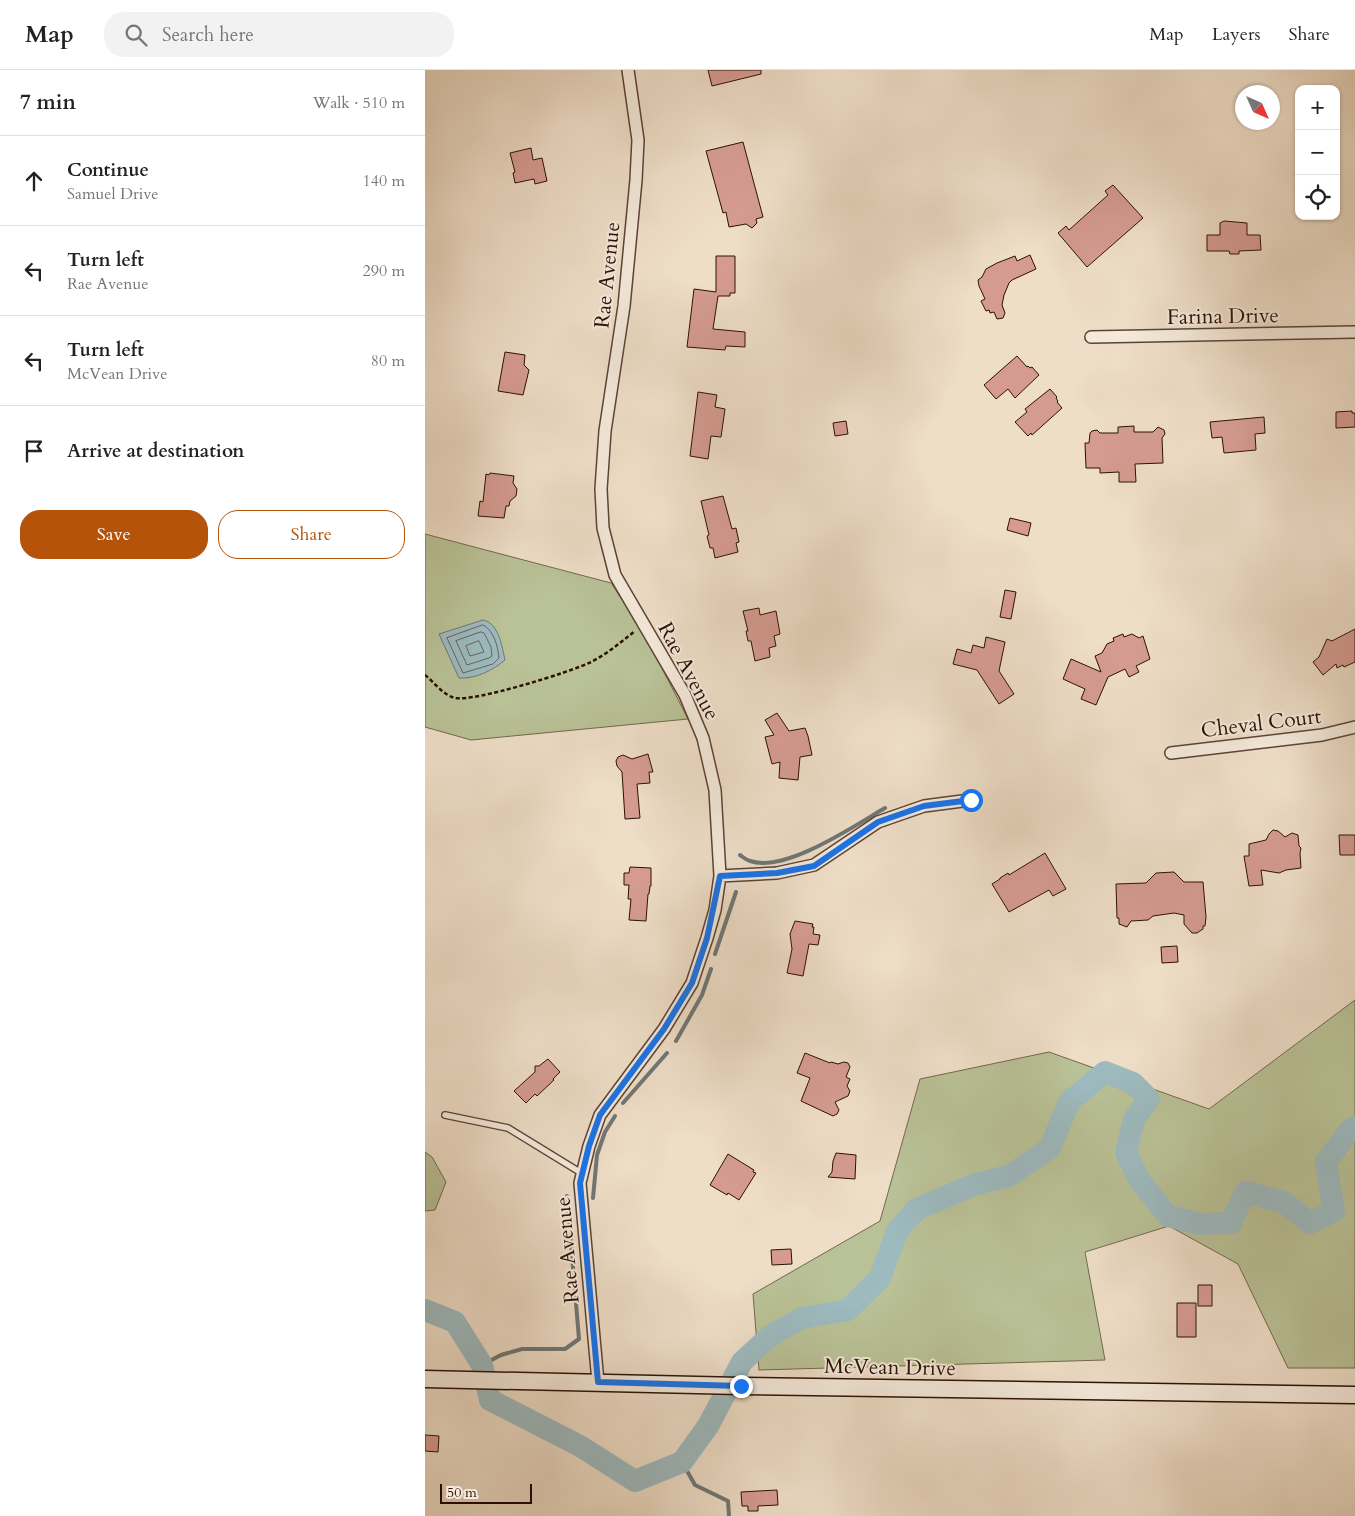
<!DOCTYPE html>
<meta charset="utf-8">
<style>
:root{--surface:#fff;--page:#f2f2f2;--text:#222;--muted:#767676;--line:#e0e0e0;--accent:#b45309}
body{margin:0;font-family:Cardo,serif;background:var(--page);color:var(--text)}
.controls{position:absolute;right:15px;top:15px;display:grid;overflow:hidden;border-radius:10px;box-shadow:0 1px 4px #0004}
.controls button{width:45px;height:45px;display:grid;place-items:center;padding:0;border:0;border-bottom:1px solid var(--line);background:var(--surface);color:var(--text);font:25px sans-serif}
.compass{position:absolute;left:810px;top:15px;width:45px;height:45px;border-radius:50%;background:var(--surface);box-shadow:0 1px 4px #0004;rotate:135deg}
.scale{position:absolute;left:15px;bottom:12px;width:92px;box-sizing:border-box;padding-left:5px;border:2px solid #2c1005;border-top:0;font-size:14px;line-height:18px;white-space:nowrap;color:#2c1005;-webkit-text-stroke:4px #f4e9db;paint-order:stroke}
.stop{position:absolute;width:15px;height:15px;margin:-11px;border:4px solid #1a73e8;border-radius:50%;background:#fff}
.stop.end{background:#1a73e8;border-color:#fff;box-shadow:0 1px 5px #0008}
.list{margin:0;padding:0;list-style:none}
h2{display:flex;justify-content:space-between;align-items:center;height:65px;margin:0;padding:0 20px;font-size:21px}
h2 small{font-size:16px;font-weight:400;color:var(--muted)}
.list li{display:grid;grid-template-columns:32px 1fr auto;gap:15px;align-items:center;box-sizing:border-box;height:90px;padding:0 20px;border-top:1px solid var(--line)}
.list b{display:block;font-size:19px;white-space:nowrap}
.list p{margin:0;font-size:16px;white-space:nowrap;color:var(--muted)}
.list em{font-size:16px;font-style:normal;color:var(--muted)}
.actions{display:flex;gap:10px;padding:15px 20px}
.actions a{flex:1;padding:11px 0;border:1px solid var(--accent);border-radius:20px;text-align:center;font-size:18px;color:var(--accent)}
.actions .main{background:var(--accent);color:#fff}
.icon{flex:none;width:28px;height:28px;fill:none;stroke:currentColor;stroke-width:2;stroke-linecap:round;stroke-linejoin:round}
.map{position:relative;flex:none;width:930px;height:1446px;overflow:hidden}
header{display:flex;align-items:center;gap:30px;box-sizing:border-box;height:70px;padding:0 25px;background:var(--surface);border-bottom:1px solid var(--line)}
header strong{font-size:24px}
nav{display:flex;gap:28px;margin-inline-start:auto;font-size:18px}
.search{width:350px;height:45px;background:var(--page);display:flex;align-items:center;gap:12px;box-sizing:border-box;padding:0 18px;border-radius:20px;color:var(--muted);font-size:19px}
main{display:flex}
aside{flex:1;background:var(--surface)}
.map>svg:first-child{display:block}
.green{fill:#b9c196;stroke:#72684e}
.water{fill:#9dbabf;stroke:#707675}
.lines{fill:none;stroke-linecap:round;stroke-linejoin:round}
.shore{stroke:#646562;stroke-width:1}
.stream{stroke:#707675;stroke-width:4}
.river{stroke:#9dbabf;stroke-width:22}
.building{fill:#d59b91;stroke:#2c1005}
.service-casing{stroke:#5c4336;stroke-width:8}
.minor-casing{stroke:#5c4336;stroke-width:14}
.secondary-casing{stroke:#2c1005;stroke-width:19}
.path{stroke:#2c1005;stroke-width:2.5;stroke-dasharray:4 2.5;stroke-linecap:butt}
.service{stroke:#f4e9db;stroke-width:5.5}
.minor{stroke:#f4e9db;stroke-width:11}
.secondary{stroke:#f4e9db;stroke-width:16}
.route{stroke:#1a73e8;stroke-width:6}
.labels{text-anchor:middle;stroke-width:4;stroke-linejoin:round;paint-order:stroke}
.street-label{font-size:21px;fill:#2c1005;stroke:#f4e9db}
</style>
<header>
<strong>Map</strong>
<div class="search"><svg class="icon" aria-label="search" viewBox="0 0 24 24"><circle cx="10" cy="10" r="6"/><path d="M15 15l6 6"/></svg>Search here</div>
<nav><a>Map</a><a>Layers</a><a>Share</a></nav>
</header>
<main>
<aside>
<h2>7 min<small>Walk · 510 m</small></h2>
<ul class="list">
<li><svg class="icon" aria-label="ahead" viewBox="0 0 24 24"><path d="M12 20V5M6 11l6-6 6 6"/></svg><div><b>Continue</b><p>Samuel Drive</p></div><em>140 m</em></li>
<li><svg class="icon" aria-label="left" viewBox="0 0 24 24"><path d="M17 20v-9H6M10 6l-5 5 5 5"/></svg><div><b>Turn left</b><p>Rae Avenue</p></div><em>290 m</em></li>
<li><svg class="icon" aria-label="left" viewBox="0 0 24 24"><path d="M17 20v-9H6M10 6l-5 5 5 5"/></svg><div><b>Turn left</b><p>McVean Drive</p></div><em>80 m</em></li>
<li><svg class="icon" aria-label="arrive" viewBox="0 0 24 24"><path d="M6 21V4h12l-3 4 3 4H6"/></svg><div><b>Arrive at destination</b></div></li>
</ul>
<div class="actions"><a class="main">Save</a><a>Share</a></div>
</aside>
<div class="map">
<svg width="930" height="1446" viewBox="0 0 930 1446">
<rect width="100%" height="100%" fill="#eeddc7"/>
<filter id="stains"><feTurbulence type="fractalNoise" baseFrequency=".004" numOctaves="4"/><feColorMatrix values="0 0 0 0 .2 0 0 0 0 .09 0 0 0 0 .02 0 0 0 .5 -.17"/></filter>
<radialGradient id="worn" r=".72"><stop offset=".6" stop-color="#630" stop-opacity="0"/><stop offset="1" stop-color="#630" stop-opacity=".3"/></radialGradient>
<!-- green -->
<path class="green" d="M 0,464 L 186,513 L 220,565 L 263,649 L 46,670 L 0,657 Z
M 930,930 L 930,1298 L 863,1298 L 813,1194 L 744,1156 L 660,1182 L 680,1290 L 334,1300 L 328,1224 L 455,1151 L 495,1009 L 624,982 L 784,1039 Z
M 0,1082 L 7,1087 L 21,1112 L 10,1140 L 0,1141 Z"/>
<!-- water -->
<path class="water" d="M 58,550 C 74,553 77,577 80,590 C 68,600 51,609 34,608 L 14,564 Z"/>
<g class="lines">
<!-- shore -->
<path class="shore" d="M 58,555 C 69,560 73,577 74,588 L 68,594 L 38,603 L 22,568 Z
M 56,562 L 59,563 L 66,577 L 67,586 L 64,588 L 42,595 L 31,571 Z
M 54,571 L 59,582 L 45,586 L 41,576 Z"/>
<!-- stream -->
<path class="stream" d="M 315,785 C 318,787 321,790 325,791 C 360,803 429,756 460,738
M 290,884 L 311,822
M 251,971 L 277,925 L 286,899
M 198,1033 L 242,983
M 168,1128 L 172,1085 L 180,1062 L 190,1046
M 57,1295 L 76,1285 L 97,1279 L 140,1279 L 154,1269 L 142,1126
M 257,1392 L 270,1415 L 303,1431 L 304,1446"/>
<!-- river -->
<path class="river" d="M 0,1240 L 30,1252 L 57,1295 L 65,1330 L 155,1376 L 210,1411 L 257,1392 L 283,1356 L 317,1292 L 345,1266 L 377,1248 L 423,1240 L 455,1208 L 472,1161 L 492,1139 L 551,1114 L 584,1106 L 625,1078 L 644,1032 L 680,1002 L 708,1013 L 724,1029 L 709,1049 L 701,1083 L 715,1111 L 743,1146 L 775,1154 L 806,1153 L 820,1122 L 859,1132 L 885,1153 L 909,1141 L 901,1092 L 925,1060 L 930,1057"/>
</g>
<!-- building -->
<path class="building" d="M 283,0 L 336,0 L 336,4 L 287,16 Z
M 318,72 L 338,147 L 331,149 L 332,153 L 327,158 L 321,154 L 304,157 L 301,142 L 298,143 L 281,81 Z
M 106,78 L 108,90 L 117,88 L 122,111 L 110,114 L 109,109 L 90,113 L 88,103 L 90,102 L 85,83 Z
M 688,115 L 718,148 L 662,197 L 633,163 L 641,156 L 644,160 L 683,125 L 680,121 Z
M 799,151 L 822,153 L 822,165 L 835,165 L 836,180 L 814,181 L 814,184 L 805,184 L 804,181 L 782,181 L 782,165 L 795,165 L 795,153 Z
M 605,185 L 611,199 L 587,210 L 584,213 L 579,225 L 577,235 L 580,243 L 578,248 L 572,249 L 569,242 L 565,243 L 564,240 L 561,241 L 556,231 L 560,229 L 554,216 L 553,210 L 557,207 L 561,199 L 572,193 L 590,186 L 592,191 Z
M 291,186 L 310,186 L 310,223 L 305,223 L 305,226 L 293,226 L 288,259 L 320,262 L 320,277 L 301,276 L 300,280 L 262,277 L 269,219 L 291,222 Z
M 80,282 L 100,285 L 99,295 L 104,300 L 98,325 L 73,321 Z
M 592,286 L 602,297 L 603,296 L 605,298 L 607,297 L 614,305 L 590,328 L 583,319 L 571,329 L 559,315 Z
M 625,319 L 632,327 L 631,328 L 633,331 L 632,332 L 637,338 L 607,365 L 606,363 L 603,366 L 590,352 L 602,342 L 600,339 Z
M 273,322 L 292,325 L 290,337 L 300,339 L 296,367 L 286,366 L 283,389 L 265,386 Z
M 927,341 L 927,343 L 930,343 L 930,357 L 911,358 L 911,342 Z
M 839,347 L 840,363 L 830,364 L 831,380 L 799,383 L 797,367 L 787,368 L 785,352 Z
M 421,351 L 423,364 L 410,366 L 408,353 Z
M 709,356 L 709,362 L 728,362 L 733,357 L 739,360 L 740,364 L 737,368 L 738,393 L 710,394 L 711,412 L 694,412 L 694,402 L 675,403 L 675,398 L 661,398 L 660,373 L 664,373 L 665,363 L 667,361 L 672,360 L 675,363 L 693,363 L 693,357 Z
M 65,403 L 89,406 L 88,413 L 92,419 L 91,426 L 85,431 L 84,436 L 81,436 L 79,448 L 53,446 L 55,431 L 58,432 L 61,404 L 64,405 Z
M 298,426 L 307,459 L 311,458 L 314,472 L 311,473 L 313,482 L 290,488 L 288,478 L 285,478 L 282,466 L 284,465 L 276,431 Z
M 585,448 L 606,453 L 603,466 L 582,460 Z
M 580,520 L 591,522 L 586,549 L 575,547 Z
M 334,538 L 335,545 L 351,541 L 355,564 L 349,566 L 351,576 L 344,578 L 345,587 L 330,591 L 326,571 L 323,571 L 321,561 L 323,561 L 318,541 Z
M 930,559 L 930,592 L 919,597 L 918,595 L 912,598 L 911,594 L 898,605 L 888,592 L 894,587 L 902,569 L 907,571 Z
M 698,564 L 699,567 L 707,564 L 714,568 L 718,566 L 725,589 L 711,596 L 714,602 L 704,607 L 700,599 L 683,607 L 671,635 L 656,629 L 660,619 L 638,609 L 646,589 L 676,602 L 670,586 L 677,583 L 682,574 L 689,571 L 688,568 Z
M 561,567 L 580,572 L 574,601 L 589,624 L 574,634 L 552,600 L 528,594 L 532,579 L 546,583 L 548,575 L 559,578 Z
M 352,643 L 364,661 L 380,658 L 383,666 L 387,685 L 375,687 L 373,710 L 354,708 L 355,692 L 347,694 L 340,667 L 349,665 L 340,650 Z
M 223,684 L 228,702 L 224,702 L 225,713 L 212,714 L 215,748 L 200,749 L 197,702 L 192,696 L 191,691 L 193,687 L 198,685 L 207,689 Z
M 848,760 L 853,761 L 860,767 L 867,763 L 873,765 L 874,776 L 876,778 L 875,783 L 876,798 L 861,800 L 854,803 L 836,800 L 838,815 L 824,816 L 819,786 L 824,786 L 824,774 L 841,770 L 844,764 Z
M 914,765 L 930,765 L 930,785 L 915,785 Z
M 620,783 L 641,819 L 628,826 L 624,820 L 584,842 L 567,814 L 575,809 L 575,808 L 583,803 L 584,805 Z
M 205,797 L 226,798 L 226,816 L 225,816 L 224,824 L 223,824 L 221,851 L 204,850 L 206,829 L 203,829 L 204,815 L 199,815 L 199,803 L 204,803 Z
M 749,802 L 759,812 L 778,812 L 781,847 L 780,856 L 778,856 L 778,859 L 772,863 L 767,863 L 759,854 L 759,845 L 749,843 L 728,846 L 723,850 L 706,851 L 702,857 L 694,854 L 694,848 L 692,848 L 691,814 L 721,813 L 731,803 Z
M 370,851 L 388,854 L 387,857 L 389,857 L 388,864 L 395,865 L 393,875 L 384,874 L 378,906 L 362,903 L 367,879 L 365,864 Z
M 752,876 L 753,892 L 737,893 L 736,877 Z
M 380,983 L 405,993 L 406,992 L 413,994 L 419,992 L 423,993 L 425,997 L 421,1007 L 425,1009 L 422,1016 L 425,1021 L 423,1026 L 410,1032 L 414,1040 L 412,1044 L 408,1046 L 376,1031 L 385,1008 L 372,1003 Z
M 123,989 L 135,1002 L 128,1009 L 129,1010 L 112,1026 L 110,1024 L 101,1033 L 89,1021 L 110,1002 L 110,996 L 114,996 Z
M 411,1083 L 431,1085 L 430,1109 L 403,1107 L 407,1102 L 408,1091 Z
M 303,1084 L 329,1100 L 328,1102 L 331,1103 L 314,1130 L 303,1123 L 302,1125 L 285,1115 Z
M 366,1179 L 367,1194 L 347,1195 L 346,1180 Z
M 773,1215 L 787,1215 L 787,1236 L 773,1236 Z
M 752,1233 L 771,1233 L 771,1267 L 752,1267 Z
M 0,1365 L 14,1366 L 13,1382 L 0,1381 Z
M 352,1420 L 353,1435 L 333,1436 L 333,1441 L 323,1441 L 323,1436 L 317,1436 L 316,1422 Z"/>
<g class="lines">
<!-- service casing -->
<g class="service-casing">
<path id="service" d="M 20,1045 L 83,1058 L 158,1104"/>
</g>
<!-- minor casing -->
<g class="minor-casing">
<path id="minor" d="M 666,267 L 930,262
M 746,683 L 897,665 L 930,657
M 295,806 L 352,803 L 389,795 L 453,752 L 499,736 L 545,730
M 173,1312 L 155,1113 L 164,1076 L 175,1045 L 239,959 L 267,913 L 282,868 L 290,840 L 295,806 L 290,720 L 278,668 L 260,625 L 190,505 L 178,458 L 176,419 L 180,361 L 199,236 L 211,110 L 213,70 L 203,0"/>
</g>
<!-- secondary casing -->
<g class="secondary-casing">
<path id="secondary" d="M 0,1309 L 316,1316 L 930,1325"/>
</g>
<!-- path -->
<path class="path" d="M 0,605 C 9,612 18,625 30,628 C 49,632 146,602 166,592 C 182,584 196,572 210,561"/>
<!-- service -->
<use href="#service" class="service"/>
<!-- minor -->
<use href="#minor" class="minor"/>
<!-- secondary -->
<use href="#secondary" class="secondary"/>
</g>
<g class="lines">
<!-- route -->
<path class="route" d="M 316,1316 L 173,1312 L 155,1113 L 164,1076 L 175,1045 L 239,959 L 267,913 L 282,868 L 295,806 L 352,803 L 389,796 L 453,752 L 499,736 L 546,730"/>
</g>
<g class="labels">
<!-- street labels -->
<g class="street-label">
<text transform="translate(182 205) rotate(-84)" y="7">Rae Avenue</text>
<text transform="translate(798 246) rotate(-1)" y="7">Farina Drive</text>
<text transform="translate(264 601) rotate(62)" y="7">Rae Avenue</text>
<text transform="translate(836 653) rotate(-7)" y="7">Cheval Court</text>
<text transform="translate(142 1180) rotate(-95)" y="7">Rae Avenue</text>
<text transform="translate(465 1297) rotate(1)" y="7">McVean Drive</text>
</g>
</g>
<rect width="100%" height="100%" filter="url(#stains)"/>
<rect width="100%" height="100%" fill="url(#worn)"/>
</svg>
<div class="controls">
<button>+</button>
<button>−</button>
<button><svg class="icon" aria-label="locate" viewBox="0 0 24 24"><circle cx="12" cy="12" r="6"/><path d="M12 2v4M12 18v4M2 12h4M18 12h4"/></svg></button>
</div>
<svg class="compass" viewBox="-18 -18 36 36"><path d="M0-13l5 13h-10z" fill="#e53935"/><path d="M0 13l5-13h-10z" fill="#767676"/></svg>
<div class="scale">50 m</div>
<div class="stop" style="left:546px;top:730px"></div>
<div class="stop end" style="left:316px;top:1316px"></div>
</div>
</main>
